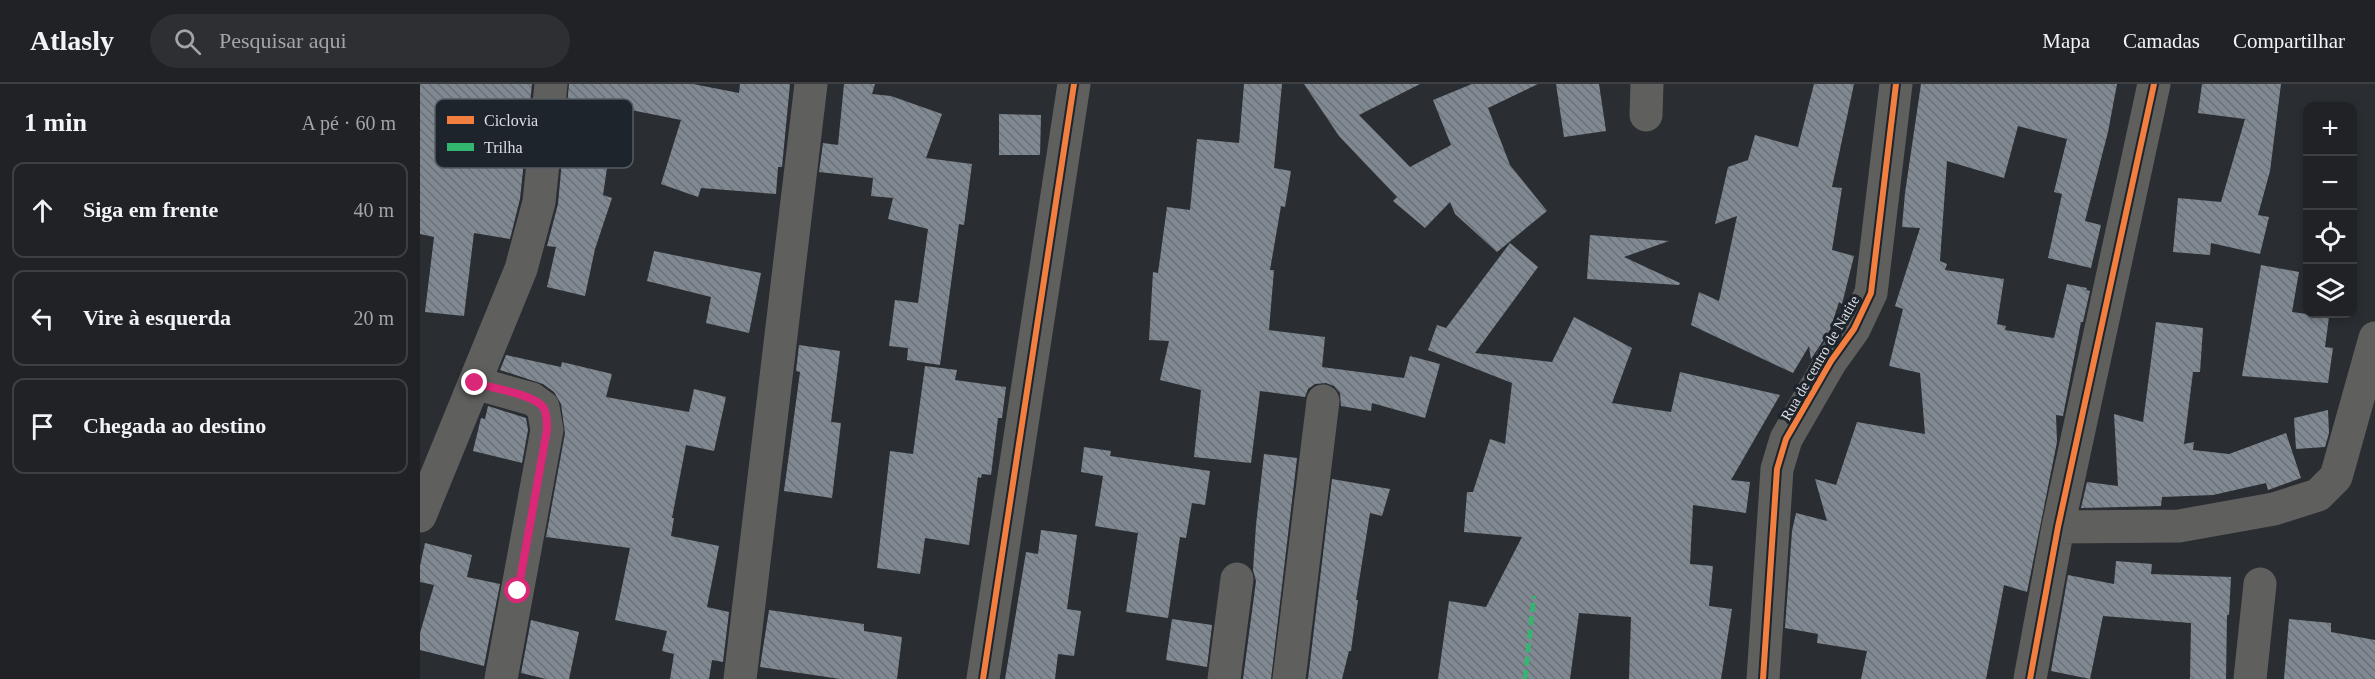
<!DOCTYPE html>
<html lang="pt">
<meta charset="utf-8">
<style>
:root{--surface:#202226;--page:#2d2f32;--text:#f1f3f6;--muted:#a2a4a7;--line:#3d3f43}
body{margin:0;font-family:Georgia,serif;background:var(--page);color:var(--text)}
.controls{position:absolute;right:18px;top:18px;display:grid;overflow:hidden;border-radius:12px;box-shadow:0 3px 9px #0003}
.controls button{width:54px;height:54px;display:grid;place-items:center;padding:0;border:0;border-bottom:2px solid var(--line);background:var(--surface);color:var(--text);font:30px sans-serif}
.stop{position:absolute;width:18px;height:18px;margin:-14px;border:4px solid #db2777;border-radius:50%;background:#fff}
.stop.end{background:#db2777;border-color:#fff;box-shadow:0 2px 6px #0008}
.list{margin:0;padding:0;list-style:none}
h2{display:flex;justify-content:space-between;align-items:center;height:78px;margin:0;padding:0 24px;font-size:26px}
h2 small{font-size:20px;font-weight:400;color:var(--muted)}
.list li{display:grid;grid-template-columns:39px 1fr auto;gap:18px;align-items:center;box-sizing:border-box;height:96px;margin:0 12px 12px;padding:0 12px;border:2px solid var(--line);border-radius:12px}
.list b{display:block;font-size:22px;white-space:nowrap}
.list em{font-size:20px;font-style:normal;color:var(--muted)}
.icon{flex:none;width:33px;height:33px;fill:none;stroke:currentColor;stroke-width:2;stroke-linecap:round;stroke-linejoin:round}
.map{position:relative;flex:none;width:1955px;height:595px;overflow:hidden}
header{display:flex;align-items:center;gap:36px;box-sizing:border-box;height:84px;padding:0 30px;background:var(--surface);border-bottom:2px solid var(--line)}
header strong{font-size:28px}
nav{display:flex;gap:33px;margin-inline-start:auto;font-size:21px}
.search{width:420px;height:54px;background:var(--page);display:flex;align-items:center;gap:15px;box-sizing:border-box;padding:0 21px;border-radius:33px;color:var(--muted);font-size:22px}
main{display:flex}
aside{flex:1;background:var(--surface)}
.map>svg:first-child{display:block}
.building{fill:url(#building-back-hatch)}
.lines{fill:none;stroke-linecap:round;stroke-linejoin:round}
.minor{stroke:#5f5f5e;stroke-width:33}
.quiet{stroke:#33b770;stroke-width:4.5;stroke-dasharray:9 4.5;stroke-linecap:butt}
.cycleway-casing{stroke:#1e242b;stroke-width:10}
.cycleway{stroke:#f27e40;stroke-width:6}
.route{stroke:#db2777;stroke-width:8}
.labels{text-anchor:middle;stroke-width:6;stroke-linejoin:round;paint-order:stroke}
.street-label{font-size:15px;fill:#dadfe3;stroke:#1e242b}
.key{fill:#1e242b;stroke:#565c62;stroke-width:1.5}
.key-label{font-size:16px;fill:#dadfe3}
</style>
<header>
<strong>Atlasly</strong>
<div class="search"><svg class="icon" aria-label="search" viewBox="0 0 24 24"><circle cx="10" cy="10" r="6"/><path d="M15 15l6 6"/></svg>Pesquisar aqui</div>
<nav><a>Mapa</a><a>Camadas</a><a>Compartilhar</a></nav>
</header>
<main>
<aside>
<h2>1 min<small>A pé · 60 m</small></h2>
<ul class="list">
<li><svg class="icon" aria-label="ahead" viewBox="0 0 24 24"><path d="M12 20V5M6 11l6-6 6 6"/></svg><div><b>Siga em frente</b></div><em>40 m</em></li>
<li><svg class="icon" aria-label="left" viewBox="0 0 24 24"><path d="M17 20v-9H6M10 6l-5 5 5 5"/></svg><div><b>Vire à esquerda</b></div><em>20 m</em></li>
<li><svg class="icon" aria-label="arrive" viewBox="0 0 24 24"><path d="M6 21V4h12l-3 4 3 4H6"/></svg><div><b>Chegada ao destino</b></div></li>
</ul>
</aside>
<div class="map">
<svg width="1955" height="595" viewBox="0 0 1955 595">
<defs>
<pattern id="building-back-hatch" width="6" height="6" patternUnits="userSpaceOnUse" patternTransform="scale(1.5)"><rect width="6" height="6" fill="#808891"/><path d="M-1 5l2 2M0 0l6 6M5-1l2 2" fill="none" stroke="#6a7076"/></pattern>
</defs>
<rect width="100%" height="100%" fill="#2a2e32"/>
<!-- building -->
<path class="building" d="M 0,0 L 112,0 L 100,115 L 90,155 L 54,149 L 44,232 L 5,228 L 14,153 L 0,150 Z
M 149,0 L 273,0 L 319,9 L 320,0 L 370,0 L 362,83 L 358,83 L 356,110 L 281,104 L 278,113 L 241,100 L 261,36 L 196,23 L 183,111 L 192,114 L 175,165 L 165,212 L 127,203 L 136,163 L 127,162 L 138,120 Z
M 424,0 L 455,0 L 452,10 L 471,12 L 522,30 L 506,74 L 552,80 L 544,141 L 539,140 L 520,281 L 487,276 L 488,264 L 469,262 L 475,216 L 498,219 L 508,145 L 468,135 L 473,114 L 451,112 L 453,94 L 399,88 L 403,59 L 418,61 Z
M 824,0 L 862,0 L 854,84 L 871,87 L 865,123 L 861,122 L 850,186 L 854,186 L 849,246 L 905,253 L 902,283 L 984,294 L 990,272 L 1020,280 L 1005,334 L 952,319 L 951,327 L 921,322 L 920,309 L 914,302 L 906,299 L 895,300 L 888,305 L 885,313 L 840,307 L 831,379 L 774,373 L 781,306 L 740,296 L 749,257 L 729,256 L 733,188 L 738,189 L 747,123 L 770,126 L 777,55 L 819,59 Z
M 884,0 L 1000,0 L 939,31 L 990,83 L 1031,61 L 1013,16 L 1052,0 L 1118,0 L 1068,24 L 1090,81 L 1127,127 L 1077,168 L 1035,130 L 1030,118 L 1005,144 L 973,117 L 977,113 L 919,52 Z
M 1136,0 L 1179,0 L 1186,47 L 1144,53 Z
M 1394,0 L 1434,0 L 1412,103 L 1422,104 L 1412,166 L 1434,172 L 1422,220 L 1419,218 L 1410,246 L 1391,275 L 1389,262 L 1373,289 L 1271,241 L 1279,208 L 1299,217 L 1317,132 L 1295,140 L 1308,83 L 1328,76 L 1335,51 L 1378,63 Z
M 1501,0 L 1697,0 L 1688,48 L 1665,137 L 1681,141 L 1671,184 L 1628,174 L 1642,110 L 1634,108 L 1647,55 L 1598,42 L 1584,94 L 1527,77 L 1520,177 L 1527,180 L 1525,186 L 1584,195 L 1577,240 L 1586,242 L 1585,246 L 1634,254 L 1647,200 L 1667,204 L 1666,206 L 1670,207 L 1663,238 L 1661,238 L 1643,332 L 1636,331 L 1637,358 L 1607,508 L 1584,501 L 1566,595 L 1441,595 L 1447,567 L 1397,559 L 1398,550 L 1365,544 L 1372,447 L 1376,429 L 1407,437 L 1395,395 L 1416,401 L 1437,338 L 1505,350 L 1500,289 L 1469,282 L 1483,225 L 1475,222 L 1500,144 L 1482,143 L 1485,109 Z
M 1782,0 L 1861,0 L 1850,87 L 1838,131 L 1849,133 L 1840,170 L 1791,159 L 1790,171 L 1753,168 L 1758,114 L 1801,118 L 1825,35 L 1778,29 Z
M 579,30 L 621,31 L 620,71 L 579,71 Z
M 1170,151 L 1249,157 L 1204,173 L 1260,199 L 1259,201 L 1167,195 Z
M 1090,159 L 1118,183 L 1055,269 L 1132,278 L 1154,233 L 1212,264 L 1192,319 L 1251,328 L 1260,288 L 1360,311 L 1311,396 L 1330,398 L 1326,429 L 1273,421 L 1270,480 L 1293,482 L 1289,522 L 1312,525 L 1301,595 L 1209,595 L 1211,533 L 1159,529 L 1150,595 L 1018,595 L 1029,517 L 1066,523 L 1102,453 L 1044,448 L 1047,408 L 1053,408 L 1070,355 L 1085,360 L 1092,299 L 1008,266 L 1017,241 L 1026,244 Z
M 234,167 L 341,189 L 329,249 L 286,239 L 291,213 L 227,197 Z
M 1841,181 L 1879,188 L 1872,228 L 1909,233 L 1905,263 L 1913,264 L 1908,299 L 1822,292 Z
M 1736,238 L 1783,244 L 1780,288 L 1773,288 L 1764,360 L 1774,358 L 1773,366 L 1809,370 L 1866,349 L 1881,394 L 1848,406 L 1846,399 L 1793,411 L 1742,413 L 1741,422 L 1661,424 L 1667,398 L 1698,402 L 1694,330 L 1723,338 Z
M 379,261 L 420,267 L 411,338 L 421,339 L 412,414 L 364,407 L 380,288 L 376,287 Z
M 86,271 L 141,283 L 142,278 L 192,290 L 186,313 L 269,328 L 274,305 L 306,313 L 294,367 L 266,361 L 252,434 L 254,434 L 251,452 L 299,462 L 287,523 L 309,528 L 303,578 L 292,576 L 289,595 L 250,595 L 254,570 L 242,567 L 247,547 L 195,536 L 210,464 L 126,453 L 145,349 L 141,320 L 134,308 L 123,300 L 80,286 Z
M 505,282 L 537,286 L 535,296 L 586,303 L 582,334 L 578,334 L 571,391 L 562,390 L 561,394 L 558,393 L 549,461 L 505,454 L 500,490 L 457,484 L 470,367 L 493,370 Z
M 68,322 L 106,334 L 108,346 L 102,379 L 53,367 L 61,334 L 65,335 Z
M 1908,326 L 1909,349 L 1905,363 L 1876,365 L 1874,334 Z
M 664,363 L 691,367 L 690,372 L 790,387 L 785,421 L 772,419 L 766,454 L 760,453 L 748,534 L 706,528 L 718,449 L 675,442 L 683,392 L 661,388 Z
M 844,370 L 877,374 L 851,595 L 823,595 L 836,497 L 833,486 L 836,441 Z
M 912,395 L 970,405 L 962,432 L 950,429 L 936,516 L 938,516 L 931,567 L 929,567 L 922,595 L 888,595 Z
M 621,446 L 657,451 L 647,525 L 661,527 L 654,572 L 638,570 L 635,595 L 585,595 L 606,468 L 618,470 Z
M 5,459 L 52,471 L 47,493 L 80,500 L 64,582 L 0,566 L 0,549 L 14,501 L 0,498 L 0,482 Z
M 1696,477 L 1732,480 L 1731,490 L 1811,493 L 1809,531 L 1807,531 L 1806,595 L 1770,595 L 1771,539 L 1683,532 L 1670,595 L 1631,587 L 1648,491 L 1694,500 Z
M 349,526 L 444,540 L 444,547 L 482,553 L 477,595 L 420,595 L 340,583 Z
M 752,535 L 792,541 L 787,583 L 746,576 Z
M 1869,535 L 1911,539 L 1911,548 L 1955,556 L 1955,595 L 1864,595 Z
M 111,536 L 159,548 L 149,595 L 126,595 L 101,589 Z"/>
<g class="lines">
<!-- minor -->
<path class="minor" d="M 1226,31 L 1227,0
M 55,299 L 112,315 L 123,323 L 127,346 L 81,595
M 0,432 L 101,185 L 119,118 L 131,0
M 1638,443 L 1759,442 L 1854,425 L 1898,411 L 1916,393 L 1955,254
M 320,595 L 391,0
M 563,595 L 654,0
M 804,595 L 817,495
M 869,595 L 903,317
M 1343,595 L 1357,385 L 1366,355 L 1411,277 L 1434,245 L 1451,209 L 1476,0
M 1610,595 L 1638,443 L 1734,0
M 1830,595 L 1840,500"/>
<!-- quiet -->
<path class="quiet" d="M 1105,595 L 1114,512"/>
<!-- cycleway casing -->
<g class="cycleway-casing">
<path id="cycleway" d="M 563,595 L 654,0
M 1343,595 L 1357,385 L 1366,355 L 1411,277 L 1434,245 L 1451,209 L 1476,0
M 1610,595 L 1638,443 L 1734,0"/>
</g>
<!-- cycleway -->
<use href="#cycleway" class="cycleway"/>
</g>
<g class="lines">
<!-- route -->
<path class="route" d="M 55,299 C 71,304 113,310 123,323 C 127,328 127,339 127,346 L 98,507"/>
</g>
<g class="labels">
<!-- street labels -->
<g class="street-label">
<text transform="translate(1400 274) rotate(-60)" y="5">Rua de centro de Natite</text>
</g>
</g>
<!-- legend -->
<rect x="15" y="15" width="198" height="69" rx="9" class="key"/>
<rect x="27" y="32" width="27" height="8" fill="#f27e40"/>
<rect x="27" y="59" width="27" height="8" fill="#33b770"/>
<g class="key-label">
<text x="64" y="42">Ciclovia</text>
<text x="64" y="69">Trilha</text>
</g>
</svg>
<div class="controls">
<button>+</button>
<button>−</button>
<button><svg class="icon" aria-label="locate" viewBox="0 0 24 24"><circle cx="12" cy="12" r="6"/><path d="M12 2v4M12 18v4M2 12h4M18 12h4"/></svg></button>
<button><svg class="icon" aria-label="layers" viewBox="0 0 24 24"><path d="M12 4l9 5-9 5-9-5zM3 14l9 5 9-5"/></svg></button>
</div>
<div class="stop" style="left:98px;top:507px"></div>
<div class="stop end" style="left:55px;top:299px"></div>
</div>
</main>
